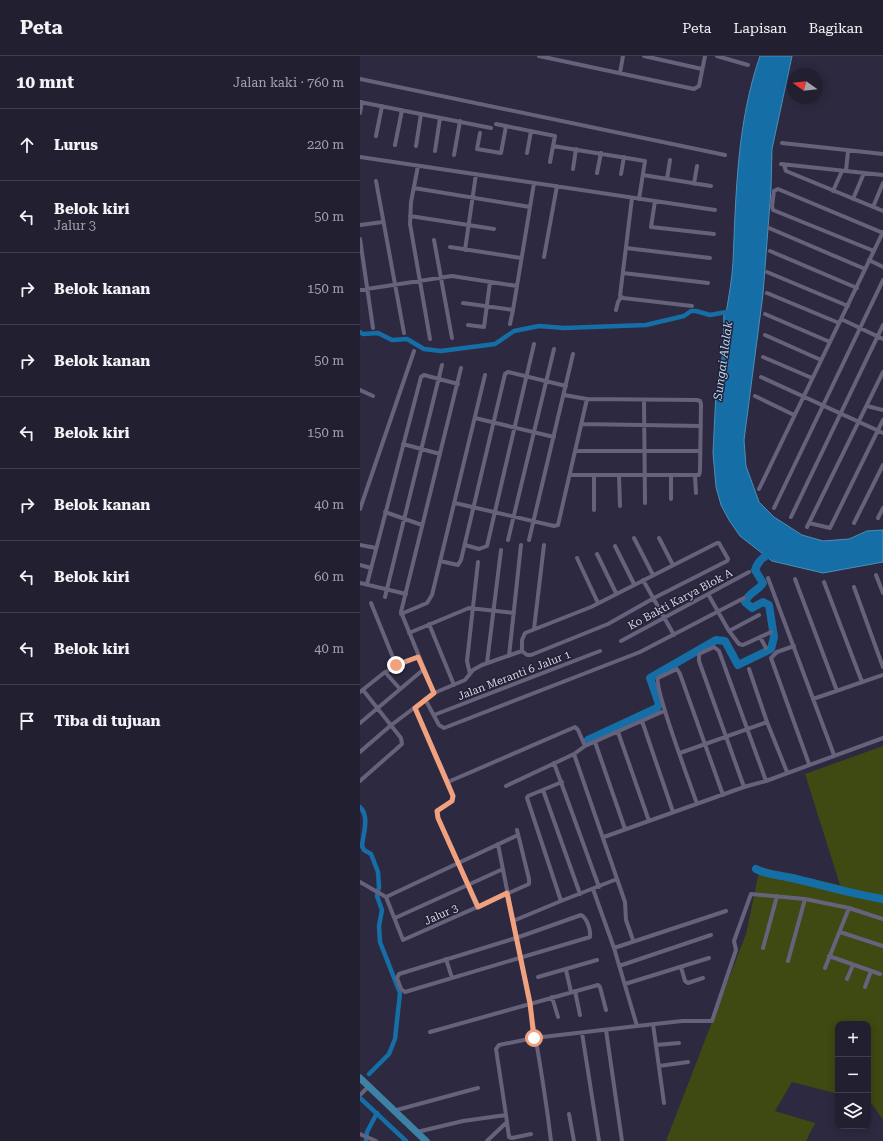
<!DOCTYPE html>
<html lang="id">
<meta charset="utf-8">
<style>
:root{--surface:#221f30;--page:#2a2738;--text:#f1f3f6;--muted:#a2a2ab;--line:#3f3d4c}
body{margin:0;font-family:"Roboto Serif",serif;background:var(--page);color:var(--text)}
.controls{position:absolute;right:12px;bottom:12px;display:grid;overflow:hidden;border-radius:8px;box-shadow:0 2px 10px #0003}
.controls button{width:36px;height:36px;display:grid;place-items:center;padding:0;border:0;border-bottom:1px solid var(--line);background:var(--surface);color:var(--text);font:20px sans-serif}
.compass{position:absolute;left:427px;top:12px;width:36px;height:36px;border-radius:50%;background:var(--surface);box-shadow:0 2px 10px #0003;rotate:285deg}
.stop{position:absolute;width:12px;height:12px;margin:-9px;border:3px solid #f2a17e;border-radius:50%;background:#fff}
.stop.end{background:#f2a17e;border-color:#fff;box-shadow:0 1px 4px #0008}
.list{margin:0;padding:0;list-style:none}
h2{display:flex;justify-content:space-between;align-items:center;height:52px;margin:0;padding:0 16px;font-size:17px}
h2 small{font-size:13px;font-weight:400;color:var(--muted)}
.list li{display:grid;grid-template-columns:26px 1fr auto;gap:12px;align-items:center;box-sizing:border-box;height:72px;padding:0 16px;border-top:1px solid var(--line)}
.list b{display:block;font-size:15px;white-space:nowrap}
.list p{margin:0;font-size:13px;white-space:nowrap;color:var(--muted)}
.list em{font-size:13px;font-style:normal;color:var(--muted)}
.icon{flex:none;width:22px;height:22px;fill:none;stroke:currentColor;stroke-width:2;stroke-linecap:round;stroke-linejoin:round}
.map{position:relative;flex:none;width:523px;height:1085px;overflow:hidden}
header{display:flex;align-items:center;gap:24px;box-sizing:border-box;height:56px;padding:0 20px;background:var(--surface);border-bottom:1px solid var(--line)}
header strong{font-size:19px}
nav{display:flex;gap:22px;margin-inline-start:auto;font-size:14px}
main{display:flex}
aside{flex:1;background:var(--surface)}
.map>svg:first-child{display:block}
.green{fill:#3f4912}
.water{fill:#156ea5;stroke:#4f8db8}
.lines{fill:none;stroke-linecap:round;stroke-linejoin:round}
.canal{stroke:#156ea5;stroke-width:4.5}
.river{stroke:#156ea5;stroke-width:8}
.street{stroke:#66627c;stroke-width:4}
.primary{stroke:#3d81a5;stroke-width:7}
.route{stroke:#f2a17e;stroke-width:5}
.labels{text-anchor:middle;stroke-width:3;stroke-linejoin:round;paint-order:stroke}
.street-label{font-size:11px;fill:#d7d5e4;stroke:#231f35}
.water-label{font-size:12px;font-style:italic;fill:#b4dbf9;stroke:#231f35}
</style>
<header>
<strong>Peta</strong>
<nav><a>Peta</a><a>Lapisan</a><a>Bagikan</a></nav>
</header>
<main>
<aside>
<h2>10 mnt<small>Jalan kaki · 760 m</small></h2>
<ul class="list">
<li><svg class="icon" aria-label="ahead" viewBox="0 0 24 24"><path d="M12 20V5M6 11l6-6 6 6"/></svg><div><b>Lurus</b></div><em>220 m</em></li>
<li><svg class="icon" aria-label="left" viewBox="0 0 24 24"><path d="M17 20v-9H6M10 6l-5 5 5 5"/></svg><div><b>Belok kiri</b><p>Jalur 3</p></div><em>50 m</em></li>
<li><svg class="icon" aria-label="right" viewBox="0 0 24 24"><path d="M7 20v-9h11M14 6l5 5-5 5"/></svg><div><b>Belok kanan</b></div><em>150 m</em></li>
<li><svg class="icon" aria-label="right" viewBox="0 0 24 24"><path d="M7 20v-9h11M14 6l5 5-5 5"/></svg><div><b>Belok kanan</b></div><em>50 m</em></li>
<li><svg class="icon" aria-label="left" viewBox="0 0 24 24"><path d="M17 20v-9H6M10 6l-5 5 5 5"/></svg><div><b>Belok kiri</b></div><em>150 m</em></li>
<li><svg class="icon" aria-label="right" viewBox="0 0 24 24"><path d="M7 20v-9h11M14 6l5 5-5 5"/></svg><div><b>Belok kanan</b></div><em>40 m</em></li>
<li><svg class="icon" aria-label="left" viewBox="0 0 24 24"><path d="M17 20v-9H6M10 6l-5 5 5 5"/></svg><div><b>Belok kiri</b></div><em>60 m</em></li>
<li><svg class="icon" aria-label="left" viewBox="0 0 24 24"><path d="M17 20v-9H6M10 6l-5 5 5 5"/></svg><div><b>Belok kiri</b></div><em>40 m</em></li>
<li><svg class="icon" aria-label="arrive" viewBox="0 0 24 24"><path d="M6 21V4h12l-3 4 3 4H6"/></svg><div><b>Tiba di tujuan</b></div></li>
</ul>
</aside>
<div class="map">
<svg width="523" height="1085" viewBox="0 0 523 1085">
<rect width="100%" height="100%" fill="#2d2940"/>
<!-- green -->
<path class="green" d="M 523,690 L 523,1064 L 512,1048 L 508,1047 L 508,968 L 478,968 L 478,1038 L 432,1026 L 415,1055 L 455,1067 L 446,1085 L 306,1085 L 386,878 L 400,811 L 480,829 L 445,718 Z"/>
<!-- water -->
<path class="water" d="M 400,0 L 432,0 L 412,93 L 411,133 L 403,238 L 384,384 L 386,410 L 399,446 L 414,461 L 442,479 L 463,485 L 489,483 L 507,475 L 523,474 L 523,506 L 463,517 L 412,505 L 380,480 L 369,464 L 361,449 L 356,431 L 353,397 L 356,336 L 363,297 L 364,255 L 366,257 C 369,240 372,223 373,206 C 376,137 377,66 400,0 Z"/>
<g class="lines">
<!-- canal -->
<path class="canal" d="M 0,276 L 3,278 L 18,277 L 32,284 L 47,283 L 64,293 L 81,295 L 135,288 L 154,275 L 179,270 L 204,272 L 286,269 L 324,260 L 331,255 L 336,255 L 350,259 L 372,255
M 0,751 C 10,761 3,777 2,790 L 4,794 L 11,798 L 18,816 L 19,831 L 17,840 L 22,854 L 19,870 L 20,886 L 40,937 L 35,983 L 29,998 L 9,1018
M 0,1042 L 46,1085
M 6,1085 L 7,1076 L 17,1057"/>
<!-- river -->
<path class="river" d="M 228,684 L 297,652 L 299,648 L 290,622 L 356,584 L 365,585 L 378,609 L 411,593 L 414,581 L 409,549 L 403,546 L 392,552 L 385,546 C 388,537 398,535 403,527 L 395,514 C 398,504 405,500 414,495
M 396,813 C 407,819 419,819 432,822 C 462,829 492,838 523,843"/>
<!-- street -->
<path class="street" d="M 179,0 L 334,33 L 339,30 L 345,0
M 284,0 L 342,13
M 357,0 L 388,9
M 260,17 L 263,0
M 0,23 L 365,99
M 0,46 L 131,72
M 0,57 L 2,46
M 136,68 L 195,80 L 190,106
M 120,77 L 117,93 L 141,97 L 146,70
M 16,80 L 22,50
M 422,87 L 523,98
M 35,89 L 42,54
M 56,90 L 61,58
M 193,90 L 285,105 L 279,143
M 75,95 L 80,62
M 167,97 L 171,75
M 94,99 L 100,65
M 0,101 L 355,154
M 421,108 L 523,119
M 424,109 L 426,115 L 523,155
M 58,110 L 51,146 L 50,168 L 70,283
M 213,113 L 216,93
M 486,115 L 488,95
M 237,117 L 241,97
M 261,118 L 264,101
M 283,119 L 351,130
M 307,123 L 310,104
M 16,125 L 44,277
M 334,128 L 337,110
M 54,132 L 170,151
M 473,135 L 482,115
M 272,142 L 260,240 L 263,242 L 332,250
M 493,143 L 504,117
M 295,145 L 291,171 L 354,178
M 513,151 L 523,127
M 50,160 L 134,173
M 0,169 L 23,166
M 409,172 L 505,213
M 0,183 L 13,272
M 74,184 L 92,282
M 90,191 L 161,202
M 266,192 L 350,202
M 105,194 L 116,118
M 410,195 L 497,232
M 514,195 L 413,154 L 412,150 L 414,135 L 418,133 L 523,177
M 184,201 L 197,130
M 509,204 L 523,211
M 407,216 L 488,250
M 263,217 L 348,227
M 0,234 L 92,220 L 157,230 L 174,127
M 407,237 L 479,267
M 103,247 L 153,254 L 157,230
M 256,254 L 258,246 L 261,241
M 405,258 L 470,286
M 481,263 L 523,283
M 150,268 L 153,254
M 108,269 L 124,271 L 130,226
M 405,279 L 461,304
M 403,301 L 452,322
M 401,321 L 523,377
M 0,334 L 13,340
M 204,339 L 227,343 L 337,344 L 340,345 L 341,348 L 340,415 L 339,419 L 210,419
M 395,340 L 434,359
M 284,345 L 285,447
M 507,350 L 523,354
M 115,362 L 194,381
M 221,368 L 341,370
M 43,388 L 80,398
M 215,395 L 340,395
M 259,419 L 260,450
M 234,420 L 234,454
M 311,420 L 311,443
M 335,420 L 336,437
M 399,433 L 523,176
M 95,447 L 194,470 L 198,469 L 227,343
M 414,452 L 523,224
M 0,453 L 54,295
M 25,456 L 62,469
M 431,461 L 523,269
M 518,462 L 523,452
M 449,467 L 470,472 L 523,364
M 494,467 L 523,409
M 447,471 L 523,316
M 274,482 L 293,519
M 299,482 L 313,509
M 148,484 L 194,293
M 169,484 L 213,298
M 0,489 L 16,492
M 105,489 L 119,493 L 127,490 L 174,288
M 255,490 L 274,528
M 237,498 L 256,537
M 217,502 L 238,547
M 80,505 L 98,509 L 101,504 L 145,318 L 148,316 L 206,330
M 0,509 L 11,512
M 516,519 L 523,537
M 408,522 L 474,699
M 435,523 L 477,635
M 283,524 L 314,579
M 464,526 L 502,626
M 0,527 L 46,538
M 7,528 L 61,321 L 64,319 L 98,328
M 494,531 L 523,611
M 348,538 L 369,575 L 379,588 L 383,589 L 411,576
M 25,541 L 82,309
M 11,547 L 36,609
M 41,558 L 67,547 L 72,539 L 125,319
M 69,568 L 94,629
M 174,573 L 184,489
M 369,575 L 399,559
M 49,577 L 109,552 L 154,557
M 400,581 L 406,592
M 261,585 L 389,516
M 434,590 L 417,596 L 411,602 L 449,708
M 149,600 L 161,489
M 127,607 L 141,494
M 389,613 L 407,666 L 427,716
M 25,616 L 40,633
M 110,618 L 107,605 L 118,506
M 0,636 L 25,616 L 58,601
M 74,637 L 41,556 L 101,312
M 65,643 L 79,669 L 84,672 L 280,596 L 384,542
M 453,643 L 523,619
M 55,652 L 88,726 L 215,671 L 218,674 L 225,690 L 214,698
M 74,659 L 240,595
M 282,665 L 313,756
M 0,667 L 64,613
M 258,676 L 289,765
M 235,686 L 265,773
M 225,690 L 304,655
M 0,696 L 30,670 L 74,637 L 105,624 L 113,614 L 122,609 L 162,595 L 167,599 L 171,599 L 248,568 L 294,542 L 367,505 L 368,503 L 359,487 L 357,487 L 231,551 L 165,577 L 162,584 L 162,595
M 320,697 L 407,666
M 194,707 L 239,831
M 0,725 L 42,688 L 41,682 L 3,634
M 88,726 L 93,740 L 92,745 L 77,755 L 78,762 L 117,851
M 202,726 L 168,740 L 167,742 L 201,845 L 257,823
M 146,730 L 214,698 L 265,846 L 266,864 L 273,884
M 384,731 L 339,605 L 339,598 L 354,591 L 359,595 L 406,725
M 183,734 L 220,838
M 337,748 C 331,730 294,632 298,622 L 317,613 L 320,618 L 363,739
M 244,781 L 384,731 L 406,725 L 523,682
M 138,788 C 157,887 179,985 191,1085
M 0,826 L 26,841 L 43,884 L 169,828 L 169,823 L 157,774
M 233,833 L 254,892 L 277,970 L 322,965 L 352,965 L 376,894 L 374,885 L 391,838 L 445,843 L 489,852 L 523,863
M 26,841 L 158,779
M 221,859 C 227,862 231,874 230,881 L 45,936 L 41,933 L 37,922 L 39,918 L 156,882 Z
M 35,862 L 143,813
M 153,865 L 201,845
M 480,876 L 523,890
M 254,892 L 366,855
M 403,892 L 417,840
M 469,900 L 520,918
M 86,903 L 92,922
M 428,905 L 445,843
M 259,910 L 351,879
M 321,911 L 325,925 L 328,927 L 343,922
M 465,912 L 489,852
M 206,914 L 211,936
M 178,921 L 237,904
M 487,923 L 493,909
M 265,928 L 349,902
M 505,931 L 511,915
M 215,935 L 220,959
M 192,941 L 198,961
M 293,968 L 304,1047
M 246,974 L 262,1085
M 70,976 L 238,929 L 240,931 L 246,954
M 222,977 L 239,1085
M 296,989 L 319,987
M 299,1010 L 328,1006
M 0,1039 L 8,1031
M 33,1055 L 118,1032
M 209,1058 L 214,1085
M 146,1059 L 149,1081 L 152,1082 L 171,1078
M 57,1076 L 103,1065 L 146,1059 L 136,993 L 139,989 L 174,982 L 277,970
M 0,1078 L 16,1085
M 127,1085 L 147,1066"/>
<!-- primary -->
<path class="primary" d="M 0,1022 L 66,1085"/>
</g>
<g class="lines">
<!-- route -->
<path class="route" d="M 36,609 L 58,601 L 74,637 L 55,652 L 93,740 L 92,745 L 77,755 L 78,762 L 118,851 L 147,837 L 170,947 L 174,982"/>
</g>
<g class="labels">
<!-- street labels -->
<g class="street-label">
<text transform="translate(320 543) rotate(-28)" y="4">Ko Bakti Karya Blok A</text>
<text transform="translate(154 619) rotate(-21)" y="4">Jalan Meranti 6 Jalur 1</text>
<text transform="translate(81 858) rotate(-24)" y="4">Jalur 3</text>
</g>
<!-- water labels -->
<g class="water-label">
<text transform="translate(363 305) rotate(-82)" y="4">Sungai Alalak</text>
</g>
</g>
</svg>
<div class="controls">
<button>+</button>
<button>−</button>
<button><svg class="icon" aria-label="layers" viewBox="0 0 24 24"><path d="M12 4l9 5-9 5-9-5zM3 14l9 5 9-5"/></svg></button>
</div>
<svg class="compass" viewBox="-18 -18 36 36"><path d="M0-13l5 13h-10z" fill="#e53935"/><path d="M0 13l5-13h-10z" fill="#a2a2ab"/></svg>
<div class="stop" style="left:174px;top:982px"></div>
<div class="stop end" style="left:36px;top:609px"></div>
</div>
</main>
